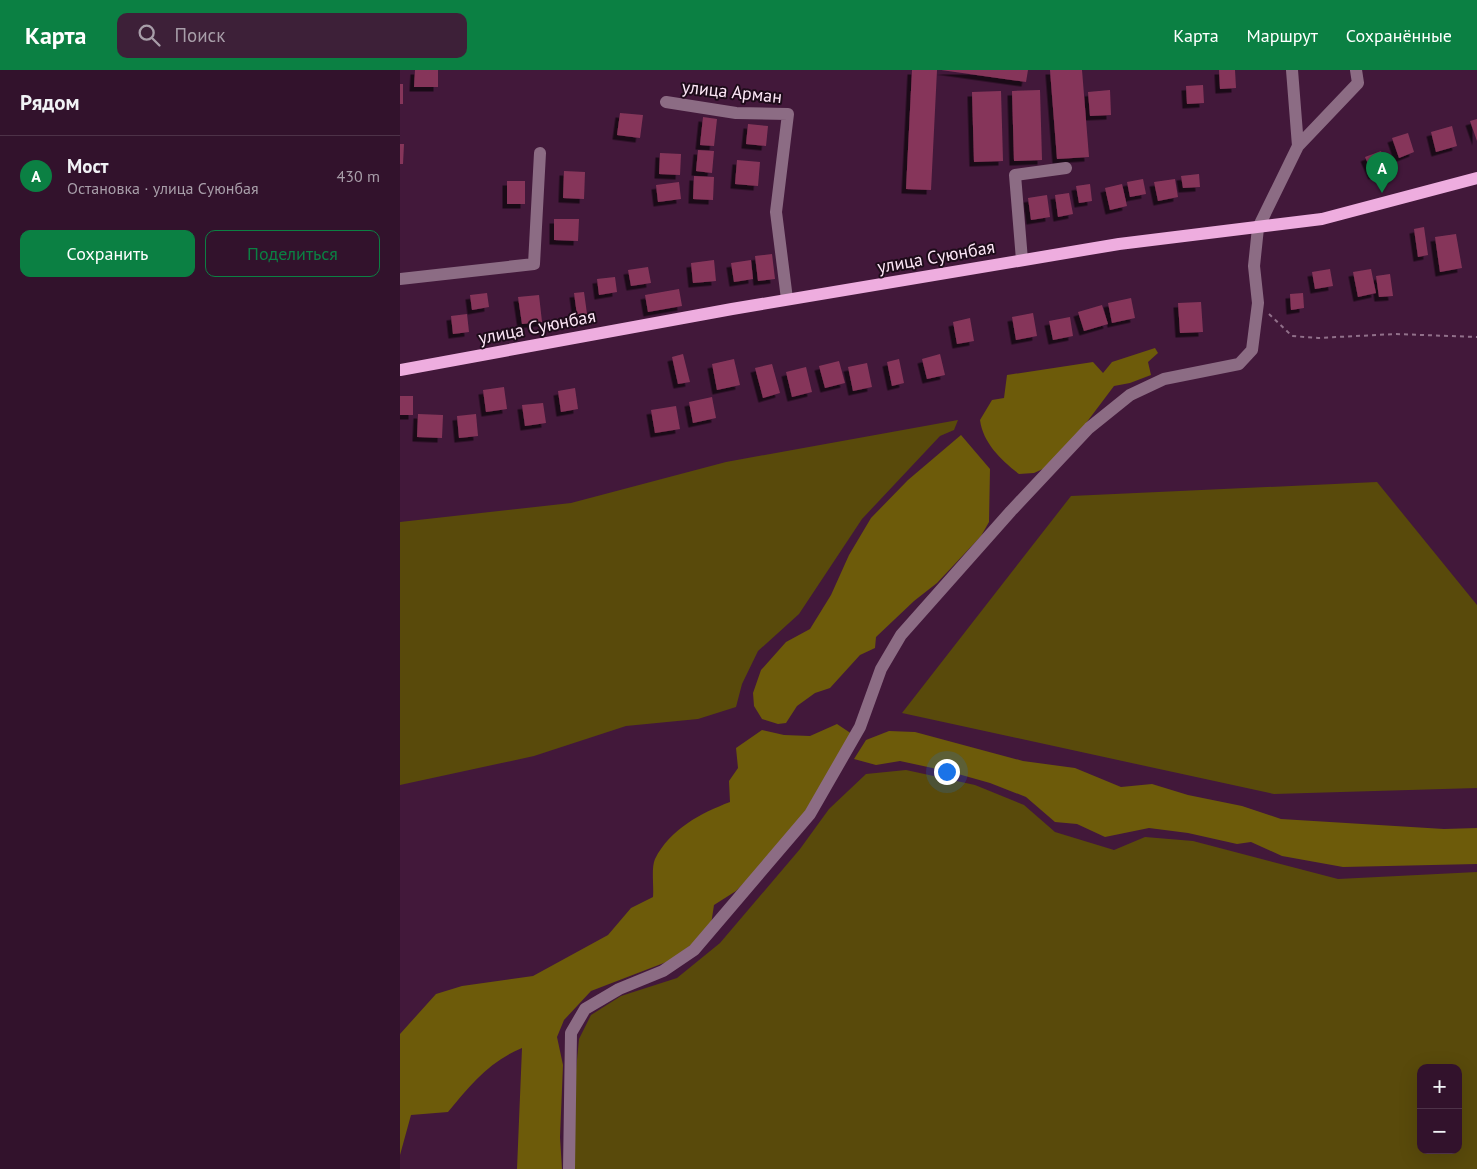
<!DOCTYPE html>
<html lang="ru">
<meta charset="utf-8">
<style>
:root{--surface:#32122c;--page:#3d2038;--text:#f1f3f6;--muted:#a89ea9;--line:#4d3248;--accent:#0b8043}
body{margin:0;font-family:"PT Sans",sans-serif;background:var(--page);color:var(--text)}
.controls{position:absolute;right:15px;bottom:15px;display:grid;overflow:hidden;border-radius:10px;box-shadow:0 5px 20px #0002}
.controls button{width:45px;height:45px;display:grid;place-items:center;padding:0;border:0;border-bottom:1px solid var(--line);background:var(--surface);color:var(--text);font:25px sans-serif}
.you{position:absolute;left:546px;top:701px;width:18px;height:18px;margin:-12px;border:4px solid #fff;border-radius:50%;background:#1a73e8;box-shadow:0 0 0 8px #1a73e833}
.badge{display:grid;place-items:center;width:32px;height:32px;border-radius:50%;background:var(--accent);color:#fff;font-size:16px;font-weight:700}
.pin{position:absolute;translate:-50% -41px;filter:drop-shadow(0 1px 2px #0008)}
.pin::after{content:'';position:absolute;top:26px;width:18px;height:15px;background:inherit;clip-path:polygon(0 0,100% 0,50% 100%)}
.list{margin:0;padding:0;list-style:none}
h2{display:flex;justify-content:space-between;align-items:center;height:65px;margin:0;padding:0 20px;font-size:21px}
h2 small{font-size:16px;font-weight:400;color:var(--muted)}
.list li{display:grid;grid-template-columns:32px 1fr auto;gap:15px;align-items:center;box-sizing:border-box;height:80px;padding:0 20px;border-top:1px solid var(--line)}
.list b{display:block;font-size:19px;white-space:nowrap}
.list p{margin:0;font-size:16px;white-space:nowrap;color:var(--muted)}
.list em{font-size:16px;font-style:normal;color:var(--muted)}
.actions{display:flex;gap:10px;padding:15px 20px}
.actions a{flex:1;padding:11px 0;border:1px solid var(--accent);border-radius:10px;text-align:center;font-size:18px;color:var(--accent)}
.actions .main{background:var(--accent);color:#fff}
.icon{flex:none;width:28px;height:28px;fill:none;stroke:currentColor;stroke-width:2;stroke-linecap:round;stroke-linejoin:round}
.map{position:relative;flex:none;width:1077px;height:1099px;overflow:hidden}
header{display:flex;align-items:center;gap:30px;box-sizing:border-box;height:70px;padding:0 25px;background:var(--accent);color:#fff}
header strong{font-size:24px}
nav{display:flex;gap:28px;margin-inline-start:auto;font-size:18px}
.search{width:350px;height:45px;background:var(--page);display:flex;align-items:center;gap:12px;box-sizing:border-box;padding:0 18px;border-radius:10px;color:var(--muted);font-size:19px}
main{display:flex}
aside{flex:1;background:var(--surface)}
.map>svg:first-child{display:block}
.green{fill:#594a0b;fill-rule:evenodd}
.forest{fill:#6d5b0a}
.building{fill:#86365a;filter:url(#shadow)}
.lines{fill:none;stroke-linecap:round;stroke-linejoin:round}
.path{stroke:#91708a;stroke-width:2;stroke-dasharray:4 4;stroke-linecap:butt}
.minor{stroke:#8c6c84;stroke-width:12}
.major{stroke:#eeaddf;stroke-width:12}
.labels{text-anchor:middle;stroke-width:4;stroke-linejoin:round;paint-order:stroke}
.street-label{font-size:18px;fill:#fde7f7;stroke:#1e0c1a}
</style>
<header>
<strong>Карта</strong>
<div class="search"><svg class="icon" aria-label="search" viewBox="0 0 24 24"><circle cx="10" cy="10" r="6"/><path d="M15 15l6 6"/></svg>Поиск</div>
<nav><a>Карта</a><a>Маршрут</a><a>Сохранённые</a></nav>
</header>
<main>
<aside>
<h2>Рядом<small></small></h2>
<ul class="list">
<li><span class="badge">A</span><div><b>Мост</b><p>Остановка · улица Суюнбая</p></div><em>430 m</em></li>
</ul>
<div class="actions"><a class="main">Сохранить</a><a>Поделиться</a></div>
</aside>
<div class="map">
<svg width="1077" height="1099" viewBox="0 0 1077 1099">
<defs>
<filter id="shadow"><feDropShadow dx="-4.5" dy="4.5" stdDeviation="0" flood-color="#0009"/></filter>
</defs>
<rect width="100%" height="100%" fill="#42183a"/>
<!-- green -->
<path class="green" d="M 558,350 L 554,360 L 540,366 L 462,449 L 399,544 L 358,581 L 342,614 L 336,637 L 298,649 L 226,656 L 134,686 L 0,715 L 0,452 L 171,433 L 326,392 Z
M 977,412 L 1077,535 L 1077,718 L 874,724 L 502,643 L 671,426 Z
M 506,700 L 575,715 L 624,735 L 655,762 L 714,780 L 745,767 L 793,771 L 938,809 L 1077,802 L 1077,1099 L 174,1099 L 172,1042 L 179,969 L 191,945 L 221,926 L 277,908 L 320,873 L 400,779 L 429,739 L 466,704 ZM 1021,998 L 1058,998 L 1058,1080 L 1021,1080 Z"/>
<!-- forest -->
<path class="forest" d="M 755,278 L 758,283 L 748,292 L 751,305 L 730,313 L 714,316 L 656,393 L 634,403 L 619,404 C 601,390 583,373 580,350 L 592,330 L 604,328 L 607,305 L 693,292 L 703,303 L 712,292 Z
M 561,365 L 590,399 L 589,452 L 581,466 L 537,513 L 514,531 L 476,567 L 475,578 L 460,585 L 430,618 L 415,623 L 397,636 L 386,653 L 378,654 L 362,649 L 354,636 L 353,623 L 361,600 L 386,572 L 410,559 L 431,525 L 449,485 L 471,448 L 508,410 Z
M 437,654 L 452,664 L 397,759 L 336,821 L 314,835 L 310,861 L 269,891 L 191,921 L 164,950 L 157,967 L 163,995 L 160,1067 L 162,1099 L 117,1099 L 122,978 C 90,991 70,1015 48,1042 L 11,1045 L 0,1085 L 0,964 L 36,924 L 62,916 L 133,906 L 208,865 L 231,838 L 253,827 C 254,816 251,798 255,789 C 270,759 301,743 330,732 L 329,711 L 338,698 L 336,678 L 362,660 L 384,665 L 410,666 Z
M 489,661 L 515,662 L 623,691 L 675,698 L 721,717 L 752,714 L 788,725 L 842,736 L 881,749 L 1044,759 L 1077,758 L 1077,794 L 943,797 L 882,786 L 851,772 L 837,774 L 788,763 L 749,758 L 705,767 L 677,754 L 655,752 L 626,727 L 590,713 L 551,702 L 500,691 L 476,695 L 454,689 L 466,670 Z"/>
<!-- building -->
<path class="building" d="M 15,0 L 38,0 L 38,17 L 14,17 Z
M 512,0 L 537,0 L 531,120 L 506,119 Z
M 541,0 L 628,0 L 626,12 Z
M 650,0 L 682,0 L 689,87 L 657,89 Z
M 819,0 L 835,0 L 836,18 L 820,19 Z
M 0,14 L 3,14 L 3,34 L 0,34 Z
M 803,15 L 804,33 L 787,34 L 786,16 Z
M 640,20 L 642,90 L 614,91 L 612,21 Z
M 710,20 L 711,45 L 690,46 L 688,22 Z
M 601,21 L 603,91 L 574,92 L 572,22 Z
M 220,43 L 243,45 L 240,68 L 217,65 Z
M 303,47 L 317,49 L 314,76 L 300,75 Z
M 1077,49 L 1077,71 L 1070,51 Z
M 348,54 L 368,56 L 366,76 L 346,74 Z
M 1052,56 L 1057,76 L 1036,82 L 1031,62 Z
M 1008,63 L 1014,82 L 999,88 L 992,68 Z
M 0,74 L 4,74 L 3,94 L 0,94 Z
M 298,80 L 314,81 L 312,103 L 296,101 Z
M 981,81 L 988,98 L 973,105 L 965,87 Z
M 260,83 L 281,84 L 280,105 L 259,104 Z
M 337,90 L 360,92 L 358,116 L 335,114 Z
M 164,101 L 185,102 L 184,129 L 163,128 Z
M 799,104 L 800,117 L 783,118 L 781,106 Z
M 294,106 L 314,107 L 313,130 L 293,129 Z
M 743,109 L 746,124 L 730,127 L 727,112 Z
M 775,109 L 778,127 L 758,131 L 754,112 Z
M 107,111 L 125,111 L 125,134 L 107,134 Z
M 279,112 L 281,129 L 258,132 L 256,115 Z
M 690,114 L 692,131 L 679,133 L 676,116 Z
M 722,114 L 727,136 L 710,140 L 705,118 Z
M 669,123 L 673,144 L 658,147 L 655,125 Z
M 647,125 L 650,147 L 631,150 L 628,128 Z
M 154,149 L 179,149 L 178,171 L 154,170 Z
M 1024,157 L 1028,185 L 1018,187 L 1014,159 Z
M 1056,164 L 1062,198 L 1040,202 L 1035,167 Z
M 372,184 L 375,209 L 358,211 L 355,186 Z
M 314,190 L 316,211 L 293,213 L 291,193 Z
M 351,190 L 353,209 L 334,212 L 331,193 Z
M 248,197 L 251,213 L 231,216 L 228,200 Z
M 930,199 L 933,216 L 915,219 L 912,202 Z
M 971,199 L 976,223 L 958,227 L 953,202 Z
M 990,204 L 993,226 L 979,227 L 976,206 Z
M 215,207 L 217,222 L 199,225 L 197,209 Z
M 279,219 L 282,236 L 248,242 L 245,225 Z
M 184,222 L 187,244 L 177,245 L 174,223 Z
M 87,223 L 89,237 L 72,240 L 70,225 Z
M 903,223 L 904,238 L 891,240 L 890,224 Z
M 139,225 L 142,252 L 122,254 L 118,227 Z
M 731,228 L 735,248 L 712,253 L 708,233 Z
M 801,232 L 803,262 L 780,263 L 778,233 Z
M 702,235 L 708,254 L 684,261 L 678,242 Z
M 633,243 L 637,266 L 616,270 L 612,247 Z
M 67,244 L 69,262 L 53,264 L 51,246 Z
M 670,247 L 673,266 L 653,270 L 649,251 Z
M 570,248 L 574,271 L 557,274 L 553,252 Z
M 283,284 L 290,312 L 278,314 L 272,287 Z
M 540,284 L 545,305 L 527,309 L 522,289 Z
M 334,289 L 340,315 L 317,320 L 312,294 Z
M 499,289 L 504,313 L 492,316 L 487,292 Z
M 439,291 L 445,313 L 425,318 L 419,296 Z
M 467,293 L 472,317 L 453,321 L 448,297 Z
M 372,294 L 380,323 L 363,328 L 355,298 Z
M 406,297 L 412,322 L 392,327 L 386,302 Z
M 104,317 L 107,339 L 86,342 L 83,320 Z
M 175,318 L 178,339 L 161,342 L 158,321 Z
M 0,326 L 13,326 L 13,345 L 0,345 Z
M 312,327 L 316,348 L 293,353 L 289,332 Z
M 143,333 L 146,353 L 125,356 L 122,335 Z
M 276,336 L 280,359 L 255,363 L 251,340 Z
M 18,344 L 43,345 L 42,368 L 17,367 Z
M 76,344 L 78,366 L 59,368 L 57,346 Z"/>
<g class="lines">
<!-- path -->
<path class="path" d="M 869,244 L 892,266 L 918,268 L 996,264 L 1077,267"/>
<!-- minor -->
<path class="minor" d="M 892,0 L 898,76
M 266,32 L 336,43 L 388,44 L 376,142 L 387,229
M 622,190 L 615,105 L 666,98
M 0,209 L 134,194 L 140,83
M 169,1099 L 171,963 L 185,939 L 219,919 L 263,901 L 294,880 L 410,744 L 460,657 L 481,599 L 501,565 L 611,441 L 689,358 L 730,325 L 764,309 L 839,294 L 852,280 L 858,233 L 854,196 L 858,158 L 898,76 L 958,13 L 956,0"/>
<!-- major -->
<path class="major" d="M 0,300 L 332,239 L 719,174 L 922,149 L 1077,108"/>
</g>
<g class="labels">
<!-- street labels -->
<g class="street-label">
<text transform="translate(332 22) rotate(6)" y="6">улица Арман</text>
<text transform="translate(536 187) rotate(-10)" y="6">улица Суюнбая</text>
<text transform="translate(137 257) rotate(-11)" y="6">улица Суюнбая</text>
</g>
</g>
</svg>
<div class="controls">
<button>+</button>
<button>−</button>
</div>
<div class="you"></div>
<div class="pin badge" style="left:982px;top:123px">A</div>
</div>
</main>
